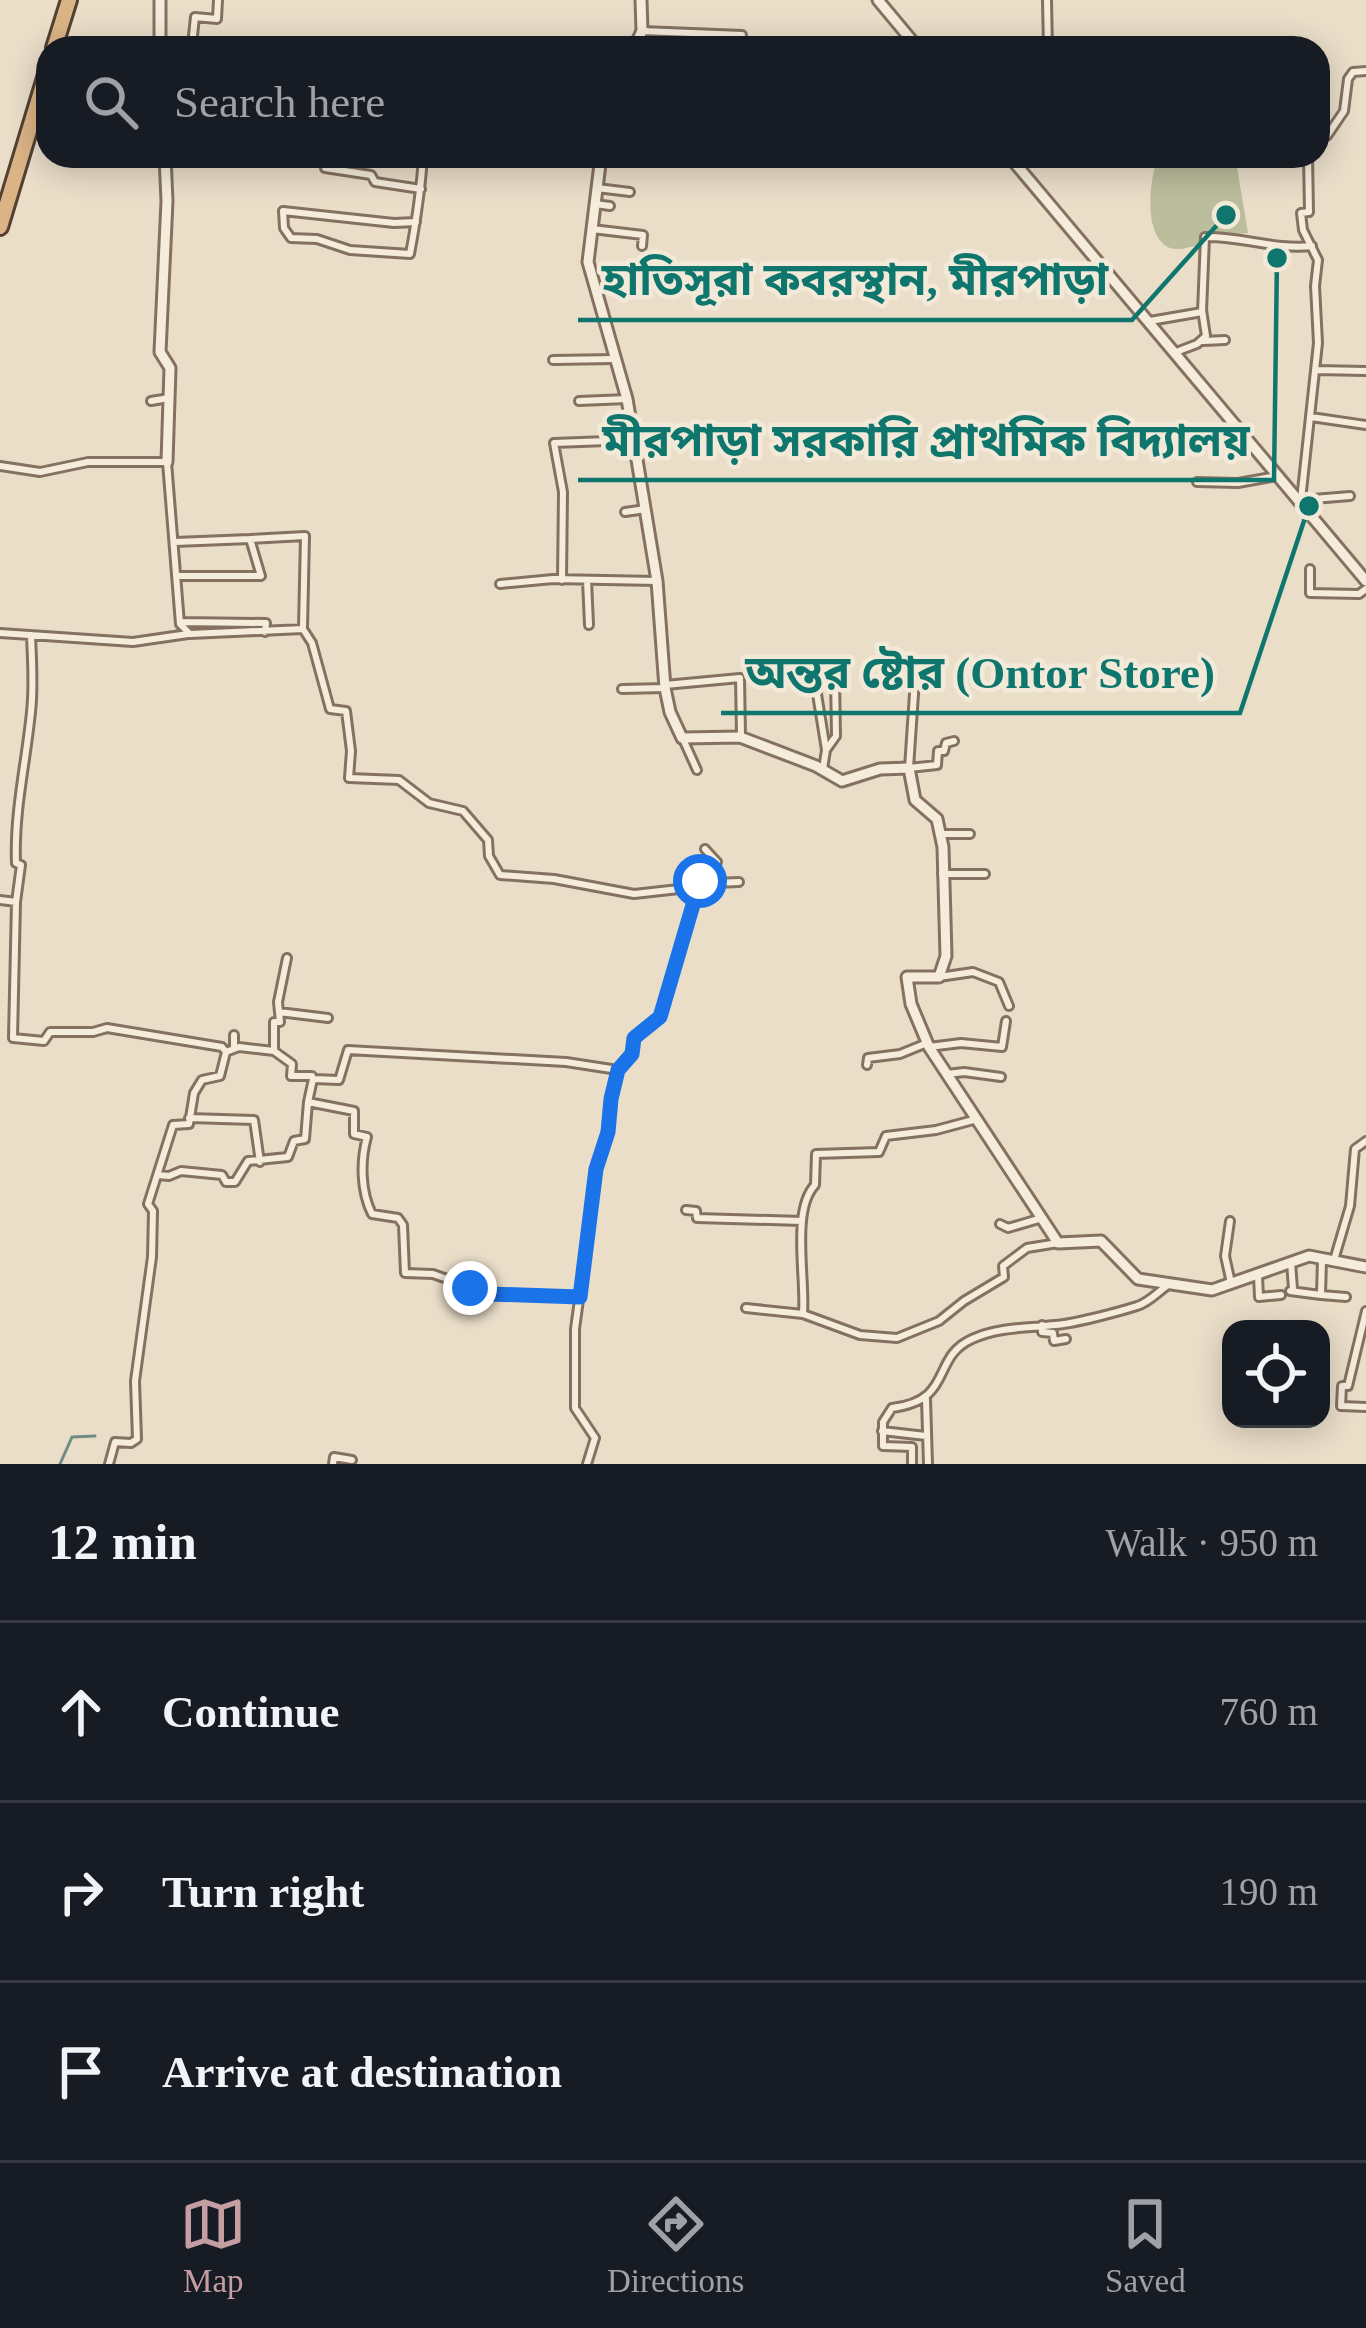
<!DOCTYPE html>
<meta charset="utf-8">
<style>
:root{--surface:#171b24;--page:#20242c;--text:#f1f3f6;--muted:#9ea1a6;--line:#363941;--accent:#c49ea3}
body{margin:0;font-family:"Times New Roman","Noto Sans Bengali",serif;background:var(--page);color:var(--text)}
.controls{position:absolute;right:36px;bottom:36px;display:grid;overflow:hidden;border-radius:24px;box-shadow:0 6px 30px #0003}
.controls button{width:108px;height:108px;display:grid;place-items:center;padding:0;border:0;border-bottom:3px solid var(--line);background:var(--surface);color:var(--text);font:60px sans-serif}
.stop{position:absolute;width:36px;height:36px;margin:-27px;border:9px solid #1a73e8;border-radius:50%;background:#fff}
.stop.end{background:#1a73e8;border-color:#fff;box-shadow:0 3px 12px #0008}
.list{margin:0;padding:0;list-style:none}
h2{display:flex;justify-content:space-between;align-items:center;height:156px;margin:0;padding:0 48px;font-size:51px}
h2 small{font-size:39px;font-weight:400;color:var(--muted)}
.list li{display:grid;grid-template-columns:78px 1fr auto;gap:36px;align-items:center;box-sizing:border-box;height:180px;padding:0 48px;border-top:3px solid var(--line)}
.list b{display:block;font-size:45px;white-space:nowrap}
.list em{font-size:39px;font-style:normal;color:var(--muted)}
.icon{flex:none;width:66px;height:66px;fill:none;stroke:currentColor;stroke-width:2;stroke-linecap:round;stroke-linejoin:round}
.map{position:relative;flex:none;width:1366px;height:1464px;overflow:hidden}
.search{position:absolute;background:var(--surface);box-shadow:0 6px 30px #0003;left:36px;right:36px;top:36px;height:132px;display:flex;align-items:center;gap:30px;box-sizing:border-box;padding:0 42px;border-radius:36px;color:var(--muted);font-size:45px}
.sheet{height:696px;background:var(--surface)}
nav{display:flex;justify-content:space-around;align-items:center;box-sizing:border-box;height:168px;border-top:3px solid var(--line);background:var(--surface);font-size:33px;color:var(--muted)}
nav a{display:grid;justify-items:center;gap:6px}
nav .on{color:var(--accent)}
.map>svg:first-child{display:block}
.cemetery{fill:#bbbd9c}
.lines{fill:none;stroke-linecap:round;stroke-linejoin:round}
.stream{stroke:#718c84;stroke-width:3}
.minor-casing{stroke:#847160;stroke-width:12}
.tertiary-casing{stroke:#847160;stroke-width:15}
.trunk-casing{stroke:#534033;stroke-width:20}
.minor{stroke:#f5ecdc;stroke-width:6}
.tertiary{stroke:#f5ecdc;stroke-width:9}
.trunk{stroke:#dbb486;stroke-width:14}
.route{stroke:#1a73e8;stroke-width:15}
.leader{fill:none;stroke:#0f766e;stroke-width:4.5}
.callout-dot{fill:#0f766e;stroke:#f2e9d8;stroke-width:4.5}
.callout-label{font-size:45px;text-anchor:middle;font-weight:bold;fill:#0f766e;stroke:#f2e9d8;stroke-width:9;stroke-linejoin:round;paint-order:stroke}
</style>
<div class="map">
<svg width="1366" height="1464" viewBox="0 0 1366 1464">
<rect width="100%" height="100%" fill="#eadec9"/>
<!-- cemetery -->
<path class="cemetery" d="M 1158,156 L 1219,156 L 1237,167 L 1248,233 L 1200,236 L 1199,245 C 1190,247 1179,251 1170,248 C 1142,236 1150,178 1158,156 Z"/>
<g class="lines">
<!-- stream -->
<path class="stream" d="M 60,1464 L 72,1437 L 95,1436"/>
<!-- minor casing -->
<g class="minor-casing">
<path id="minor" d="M 1047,0 L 1048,48
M 642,31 L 742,35
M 160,42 L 192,45 L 195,17 L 217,19 L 218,0
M 409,43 L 427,48
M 1318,138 L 1327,136 L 1344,111 L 1348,79 L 1353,72 L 1366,71
M 231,156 L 283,162 L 284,156
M 325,156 L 325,168 L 371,175 L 375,182 L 421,189
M 1308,156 L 1309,212 L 1301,213 L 1303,230 L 1318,260 L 1315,286 L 1318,343 L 1301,500 L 1350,496
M 597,188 L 630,192
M 595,204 L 610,206
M 416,222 L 394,223 L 283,211 L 284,228 L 291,238 L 317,239 L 350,250 L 410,254 C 416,222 421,189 423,156
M 592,229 L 643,235 L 642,246
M 1150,321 L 1202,312 L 1205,237 C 1242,236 1274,250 1312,246
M 1203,341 L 1225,340
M 1176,352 L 1197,344 L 1206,336 L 1202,310
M 553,360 L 615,359
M 1316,370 L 1366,371
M 151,401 L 169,398
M 579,401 L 627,399
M 1311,417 L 1366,425
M 0,466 L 40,472 L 88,462 L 167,462 L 180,624 L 190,634 L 303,629 L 312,643 L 330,709 L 346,711 L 351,751 L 349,778 L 399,780 L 429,803 L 463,811 L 488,840 L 489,856 L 500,875 L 554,879 L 634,894 L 679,889 L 696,892
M 1197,482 L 1238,483 L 1277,476
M 625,512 L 646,509
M 250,539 L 305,536 L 303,628
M 175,542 L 250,539 L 261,576 L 176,576
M 1310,569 L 1310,593 L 1359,594 L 1366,589
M 562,580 L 563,492 L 554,443 L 634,440
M 587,580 L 589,625
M 500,584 L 553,579 L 657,581
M 180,622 L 266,623 L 265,632
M 0,633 L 133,642 L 188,634
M 818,674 L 817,694 L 826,750
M 915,679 L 909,768 L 937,765 L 938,751 L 944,751 L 946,743 L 954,741
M 665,685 L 740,678 L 741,735
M 622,689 L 665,688
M 683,739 L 697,770
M 823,769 L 826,750 L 836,736 L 835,675
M 940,834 L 970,834
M 703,874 L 717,862 L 705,849
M 942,874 L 985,874
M 0,900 L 16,902 L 13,1038 L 44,1041 L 50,1032 L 93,1032 L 107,1028 L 222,1047 L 226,1052 L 239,1047 L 274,1051 L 274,1022 L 280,1022 L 278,1002 L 287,958
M 16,902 L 21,865 L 16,863 C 14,812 26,763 31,712 C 34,687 32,661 31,635
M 939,977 L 973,972 L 999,982 L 1009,1006
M 279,1012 L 328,1018
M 234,1035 L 234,1048
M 929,1047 L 961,1043 L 1002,1047 L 1006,1021
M 274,1051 L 292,1064 L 291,1076 L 312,1076
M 867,1065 L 868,1058 L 900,1054 L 927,1043
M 947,1074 L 964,1072 L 1001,1077
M 189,1118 L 254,1120 L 260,1162
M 977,1119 L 936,1130 L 886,1136 L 879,1152 L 816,1154 L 815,1185 C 791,1210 806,1279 803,1314 L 860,1335 L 897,1338 L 939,1321 L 964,1301 L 1004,1277 L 1003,1266 L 1027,1248 L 1058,1243
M 158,1175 L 169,1176 L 181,1171 L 222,1175 L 226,1182 L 235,1182 L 248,1161 L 288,1157 L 294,1141 L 305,1139 L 308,1102
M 686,1210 L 696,1211 L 697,1218 L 802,1221
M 1230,1221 L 1225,1256 L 1231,1283
M 1000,1224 L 1008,1228 L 1042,1218
M 1334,1260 L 1350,1206 L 1355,1149 L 1366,1141
M 1291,1262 L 1293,1289
M 1258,1276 L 1259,1297 L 1281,1295
M 1290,1291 L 1321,1295 L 1322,1259
M 1321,1295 L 1346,1297
M 580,1296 L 490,1294 L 433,1274 L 405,1273 L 403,1225 L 398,1218 L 372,1214 C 361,1192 360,1162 367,1137 L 354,1134 L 354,1111 L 308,1102 L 313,1079 L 339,1080 L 348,1050 L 566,1062 L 618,1070
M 746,1308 L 803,1314
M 1366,1311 L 1348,1386 L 1342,1386 L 1341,1406 L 1366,1407
M 1042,1325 L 1042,1332 L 1053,1333 L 1054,1341 L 1066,1339
M 926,1399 L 928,1464
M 882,1431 L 926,1436
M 109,1464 L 115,1442 L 131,1443 L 137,1439 L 135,1381 L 152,1257 L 153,1211 L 148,1204 L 173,1125 L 189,1124 L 194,1093 L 202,1080 L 220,1076 L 226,1052
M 333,1464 L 334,1457 L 352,1460
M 587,1464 L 595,1438 L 575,1408 L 575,1329 L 597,1169 L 608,1132 L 611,1099 L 618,1070 L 632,1054 L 634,1038 L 660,1017 L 703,874 L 715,883 L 739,882
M 912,1464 L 912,1447 L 883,1446 L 883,1422 L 892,1408 C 955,1400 930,1358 972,1339 C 998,1327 1027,1328 1055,1325 C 1073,1324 1118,1312 1137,1306 C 1148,1303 1158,1292 1168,1285"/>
</g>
<!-- tertiary casing -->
<g class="tertiary-casing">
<path id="tertiary" d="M 878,0 L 918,48
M 160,48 L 160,0
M 634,48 L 642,31 L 641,0
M 165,156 L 167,201 L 160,352 L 170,368 L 167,462
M 601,156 L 588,262 L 627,399 L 657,581 L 665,688 L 670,712 L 682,738 L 740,737 L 816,766 L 842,781 L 880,769 L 909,768 L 915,800 L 937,819 L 943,847 L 946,956 L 939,977 L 907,977 L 911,1004 L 929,1047 L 1058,1243 L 1101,1241 L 1138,1279 L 1212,1290 L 1309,1256 L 1366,1267
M 1009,156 L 1366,581"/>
</g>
<!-- trunk casing -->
<g class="trunk-casing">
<path id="trunk" d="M 54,48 L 69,0
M 0,227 L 48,68"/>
</g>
<!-- minor -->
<use href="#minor" class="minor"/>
<!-- tertiary -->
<use href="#tertiary" class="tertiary"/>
<!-- trunk -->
<use href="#trunk" class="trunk"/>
</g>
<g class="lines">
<!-- route -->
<path class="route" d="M 470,1288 L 490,1294 L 580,1297 L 596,1169 L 608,1132 L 611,1099 L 618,1070 L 632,1054 L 634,1038 L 660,1017 L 700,881"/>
</g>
<!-- callouts -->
<path class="leader" d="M1226 215L1132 320H578M1277 258L1274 480H578M1309 506L1240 713H721"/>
<g class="callout-dot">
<circle cx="1226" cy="215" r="12"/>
<circle cx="1277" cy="258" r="12"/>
<circle cx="1309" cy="506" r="12"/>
</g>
<g class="callout-label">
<text x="855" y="295">হাতিসূরা কবরস্থান, মীরপাড়া</text>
<text x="926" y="456">মীরপাড়া সরকারি প্রাথমিক বিদ্যালয়</text>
<text x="980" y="688">অন্তর ষ্টোর (Ontor Store)</text>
</g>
</svg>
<div class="controls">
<button><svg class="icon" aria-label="locate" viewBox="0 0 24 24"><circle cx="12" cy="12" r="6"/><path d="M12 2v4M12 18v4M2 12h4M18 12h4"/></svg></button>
</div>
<div class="stop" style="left:700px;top:881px"></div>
<div class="stop end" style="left:470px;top:1288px"></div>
<div class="search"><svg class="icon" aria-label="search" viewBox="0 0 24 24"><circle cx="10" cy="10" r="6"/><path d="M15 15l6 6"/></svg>Search here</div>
</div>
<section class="sheet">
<h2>12 min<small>Walk · 950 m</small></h2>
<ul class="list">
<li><svg class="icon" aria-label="ahead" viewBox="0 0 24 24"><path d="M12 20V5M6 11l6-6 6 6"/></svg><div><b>Continue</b></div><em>760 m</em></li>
<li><svg class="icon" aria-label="right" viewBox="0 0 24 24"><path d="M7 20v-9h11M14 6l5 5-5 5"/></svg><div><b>Turn right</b></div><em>190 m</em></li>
<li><svg class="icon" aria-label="arrive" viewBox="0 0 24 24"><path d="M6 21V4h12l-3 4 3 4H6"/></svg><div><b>Arrive at destination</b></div></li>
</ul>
</section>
<nav>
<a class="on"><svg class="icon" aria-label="map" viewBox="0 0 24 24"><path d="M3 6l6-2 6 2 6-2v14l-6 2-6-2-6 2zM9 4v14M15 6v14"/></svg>Map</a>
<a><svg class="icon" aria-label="directions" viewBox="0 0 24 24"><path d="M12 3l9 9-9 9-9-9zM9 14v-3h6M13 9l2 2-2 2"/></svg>Directions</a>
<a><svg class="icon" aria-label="saved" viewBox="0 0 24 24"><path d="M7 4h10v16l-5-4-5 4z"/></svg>Saved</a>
</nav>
